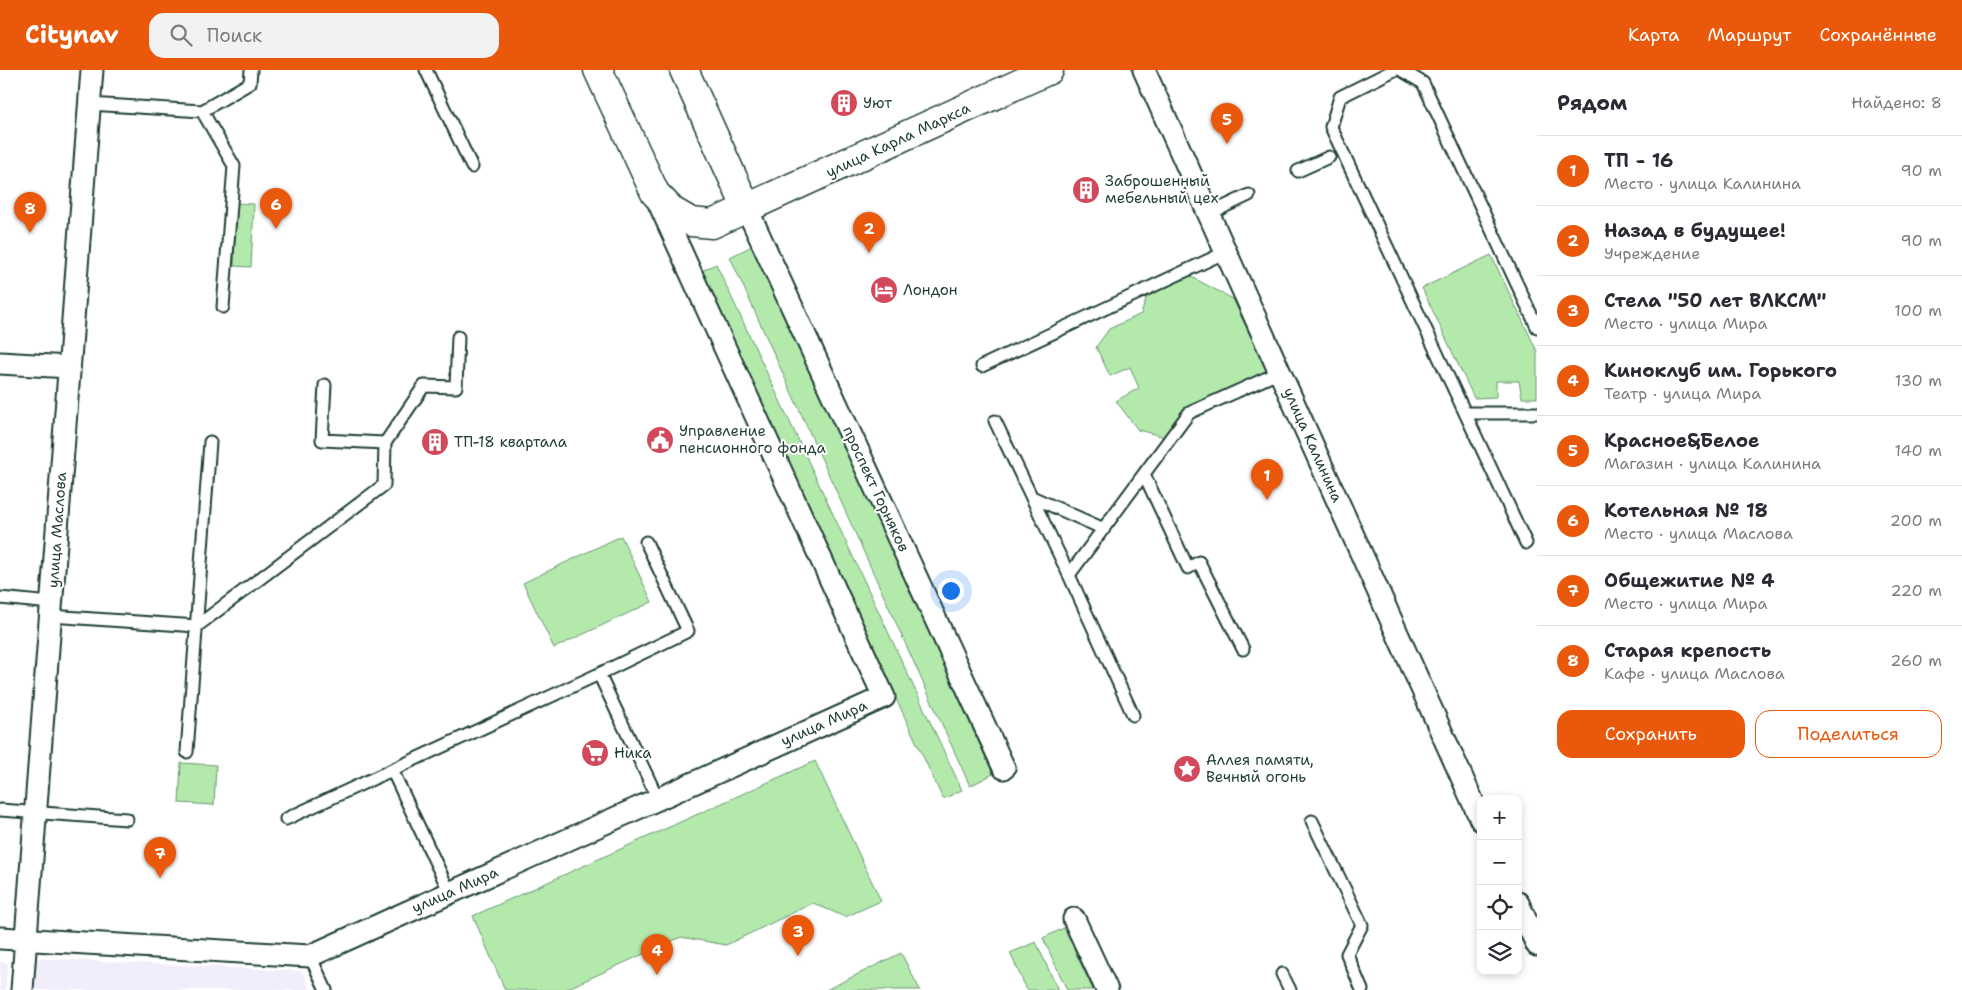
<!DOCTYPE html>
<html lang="ru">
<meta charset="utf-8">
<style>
:root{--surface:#fff;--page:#f2f2f3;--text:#2b2b33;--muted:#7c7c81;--line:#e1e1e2;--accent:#ea580c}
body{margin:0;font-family:"Shantell Sans",sans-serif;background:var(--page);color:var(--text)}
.controls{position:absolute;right:15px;bottom:15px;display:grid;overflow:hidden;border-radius:10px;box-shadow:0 2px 8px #0003}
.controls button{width:45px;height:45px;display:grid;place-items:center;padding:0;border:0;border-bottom:1px solid var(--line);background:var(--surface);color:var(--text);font:25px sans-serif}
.you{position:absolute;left:950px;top:520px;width:18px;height:18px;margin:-12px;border:4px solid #fff;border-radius:50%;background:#1a73e8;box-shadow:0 0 0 8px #1a73e833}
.badge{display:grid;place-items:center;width:32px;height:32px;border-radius:50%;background:var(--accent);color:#fff;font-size:16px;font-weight:700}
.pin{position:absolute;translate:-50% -41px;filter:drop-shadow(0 1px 2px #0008)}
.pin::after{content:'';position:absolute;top:26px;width:18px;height:15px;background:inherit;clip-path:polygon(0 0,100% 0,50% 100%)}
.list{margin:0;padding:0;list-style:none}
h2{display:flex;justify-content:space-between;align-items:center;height:65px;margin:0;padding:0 20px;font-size:21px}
h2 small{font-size:16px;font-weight:400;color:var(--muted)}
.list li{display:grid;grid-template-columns:32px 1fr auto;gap:15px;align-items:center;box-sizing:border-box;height:70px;padding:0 20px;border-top:1px solid var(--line)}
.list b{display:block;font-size:19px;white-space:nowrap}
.list p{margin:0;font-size:16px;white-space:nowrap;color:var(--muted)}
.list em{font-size:16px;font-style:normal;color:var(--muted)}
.actions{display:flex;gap:10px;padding:15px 20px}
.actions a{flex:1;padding:11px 0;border:1px solid var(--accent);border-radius:15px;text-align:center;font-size:18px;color:var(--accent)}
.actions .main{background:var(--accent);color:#fff}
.icon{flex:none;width:28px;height:28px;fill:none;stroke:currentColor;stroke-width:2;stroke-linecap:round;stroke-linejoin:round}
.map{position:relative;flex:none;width:1537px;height:920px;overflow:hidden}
header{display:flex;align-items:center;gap:30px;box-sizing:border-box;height:70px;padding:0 25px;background:var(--accent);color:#fff}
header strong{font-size:24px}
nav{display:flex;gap:28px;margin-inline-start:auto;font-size:18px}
.search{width:350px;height:45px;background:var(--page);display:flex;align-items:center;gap:12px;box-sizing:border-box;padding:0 18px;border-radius:15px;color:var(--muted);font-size:19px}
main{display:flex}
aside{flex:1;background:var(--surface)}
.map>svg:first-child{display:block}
.built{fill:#f2edfb}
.green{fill:#b3eaac;stroke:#699470}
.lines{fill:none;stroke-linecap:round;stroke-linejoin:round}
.lane-casing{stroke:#1f3d34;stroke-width:15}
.street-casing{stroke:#1f3d34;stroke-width:25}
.secondary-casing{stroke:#1f3d34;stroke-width:31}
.lane{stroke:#fff;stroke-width:11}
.street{stroke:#fff;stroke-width:21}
.secondary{stroke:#fff;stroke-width:28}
.labels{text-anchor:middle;stroke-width:4;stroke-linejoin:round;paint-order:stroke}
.poi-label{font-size:15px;fill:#1f3d34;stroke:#fff;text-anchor:start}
.street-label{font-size:15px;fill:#1f3d34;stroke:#fff}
</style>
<header>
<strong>Citynav</strong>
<div class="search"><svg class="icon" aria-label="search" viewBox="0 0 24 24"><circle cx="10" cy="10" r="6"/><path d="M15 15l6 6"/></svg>Поиск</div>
<nav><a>Карта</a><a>Маршрут</a><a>Сохранённые</a></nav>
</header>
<main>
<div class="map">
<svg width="1537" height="920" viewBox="0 0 1537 920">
<rect width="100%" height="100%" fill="#fff"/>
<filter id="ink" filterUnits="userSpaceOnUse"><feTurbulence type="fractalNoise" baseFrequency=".02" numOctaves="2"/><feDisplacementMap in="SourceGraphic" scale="10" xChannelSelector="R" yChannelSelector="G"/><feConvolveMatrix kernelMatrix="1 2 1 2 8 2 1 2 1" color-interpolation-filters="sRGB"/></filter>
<g filter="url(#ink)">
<!-- built -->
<path class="built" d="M 30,888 L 302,901 L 311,920 L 27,920 Z
M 0,892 L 8,893 L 5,920 L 0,920 Z"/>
<!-- green -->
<path class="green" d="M 236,133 L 254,134 L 251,197 L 234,196 Z
M 754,175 L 993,704 L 970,716 L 730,187 Z
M 1491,185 L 1537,281 L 1537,328 L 1522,328 L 1519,311 L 1496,311 L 1496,327 L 1474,328 L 1422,218 Z
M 716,194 L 962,720 L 943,729 L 697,203 Z
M 1186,204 L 1233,229 L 1267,301 L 1187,340 L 1165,367 L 1138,360 L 1116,331 L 1139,318 L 1130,297 L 1110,306 L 1096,277 L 1109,259 L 1141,244 L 1148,223 Z
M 621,466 L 652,532 L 554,578 L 523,513 Z
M 815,691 L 881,831 L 845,847 L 813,833 L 726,875 L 681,867 L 564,920 L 505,920 L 473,846 Z
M 181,693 L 216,695 L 214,735 L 179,733 Z
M 1064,858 L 1093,920 L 1067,920 L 1043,868 Z
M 1036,872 L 1058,920 L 1027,920 L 1010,883 Z
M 901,883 L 920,920 L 826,920 Z"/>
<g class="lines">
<!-- lane casing -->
<g class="lane-casing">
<path id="lane" d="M 426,0 L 472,97
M 1394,0 L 1340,27 L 1331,57 L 1526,473
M 1401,0 L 1423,13 L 1537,257
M 89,34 L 202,41 L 250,13 L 251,0
M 202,41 L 234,96 L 223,237
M 1298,101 L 1329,87
M 1209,144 L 1249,125
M 982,296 L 1226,182
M 325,315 L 322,370 L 385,373
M 1466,343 L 1537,343
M 995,351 L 1069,505 L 1189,343 L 1280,302
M 1144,404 L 1188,498 L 1199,492 L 1243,579
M 1032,427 L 1104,459
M 646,472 L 688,561 L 599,604 L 658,729
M 1069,505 L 1133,645
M 0,528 L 51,533
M 50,546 L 197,556 L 384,415 L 385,373 L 424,316 L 456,317 L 458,267
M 187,682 L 210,372
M 392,700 L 450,823
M 0,740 L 127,749
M 286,749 L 599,604
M 1312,751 L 1362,855 L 1347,884 L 1362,920
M 310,886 L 326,920
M 1282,904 L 1290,920"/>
</g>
<!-- street casing -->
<g class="street-casing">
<path id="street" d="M 1144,0 L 1481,750
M 747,139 L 1004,698
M 0,293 L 69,297
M 1518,833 L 1537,875
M 1074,849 L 1107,920
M 0,868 L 310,886 L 884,627 L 657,129
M 22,920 L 92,0"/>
</g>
<!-- secondary casing -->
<g class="secondary-casing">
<path id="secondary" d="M 598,0 L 655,123 L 672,141 L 691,152 L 712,154 L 1049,0
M 684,0 L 747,139"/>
</g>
<!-- lane -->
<use href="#lane" class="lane"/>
<!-- street -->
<use href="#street" class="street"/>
<!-- secondary -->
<use href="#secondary" class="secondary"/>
</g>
</g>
<!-- icons -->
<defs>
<g id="building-disc" transform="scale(1.4375)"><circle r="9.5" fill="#d1495b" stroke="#fff"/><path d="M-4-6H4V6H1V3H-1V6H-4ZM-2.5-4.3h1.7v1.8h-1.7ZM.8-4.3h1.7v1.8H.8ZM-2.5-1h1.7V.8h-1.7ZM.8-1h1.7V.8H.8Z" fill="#fff"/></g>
<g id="hotel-disc" transform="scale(1.4375)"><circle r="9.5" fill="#d1495b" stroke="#fff"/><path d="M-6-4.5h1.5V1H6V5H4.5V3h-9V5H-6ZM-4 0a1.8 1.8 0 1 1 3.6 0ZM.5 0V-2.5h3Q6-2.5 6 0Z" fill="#fff"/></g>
<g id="civic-disc" transform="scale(1.4375)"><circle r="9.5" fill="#d1495b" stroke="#fff"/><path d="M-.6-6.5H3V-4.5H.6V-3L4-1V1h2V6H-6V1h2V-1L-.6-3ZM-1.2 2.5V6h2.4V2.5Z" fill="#fff"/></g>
<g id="supermarket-disc" transform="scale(1.4375)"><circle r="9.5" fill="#d1495b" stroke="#fff"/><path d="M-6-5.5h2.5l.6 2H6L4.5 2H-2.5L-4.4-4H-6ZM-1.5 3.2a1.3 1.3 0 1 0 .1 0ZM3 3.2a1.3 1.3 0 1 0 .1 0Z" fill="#fff"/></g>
<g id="sight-disc" transform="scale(1.4375)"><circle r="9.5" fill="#d1495b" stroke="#fff"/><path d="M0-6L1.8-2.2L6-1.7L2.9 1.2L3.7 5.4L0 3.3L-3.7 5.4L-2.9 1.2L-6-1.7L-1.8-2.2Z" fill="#fff"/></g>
</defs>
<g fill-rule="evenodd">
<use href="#building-disc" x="844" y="33"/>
<use href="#building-disc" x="1086" y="120"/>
<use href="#hotel-disc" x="884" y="220"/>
<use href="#civic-disc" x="660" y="370"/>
<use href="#building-disc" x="435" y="372"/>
<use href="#supermarket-disc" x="595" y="683"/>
<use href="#sight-disc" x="1187" y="699"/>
</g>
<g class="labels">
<!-- poi labels -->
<g class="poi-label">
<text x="863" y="38">Уют</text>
<text x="1105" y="116">Заброшенный<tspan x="1105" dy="17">мебельный цех</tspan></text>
<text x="903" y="225">Лондон</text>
<text x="679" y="366">Управление<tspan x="679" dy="17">пенсионного фонда</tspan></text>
<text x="454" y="377">ТП-18 квартала</text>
<text x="614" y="688">Ника</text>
<text x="1206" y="695">Аллея памяти,<tspan x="1206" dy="17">Вечный огонь</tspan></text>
</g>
<!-- street labels -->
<g class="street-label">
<text transform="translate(898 70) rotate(-25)" y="5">улица Карла Маркса</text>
<text transform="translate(1313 375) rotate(66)" y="5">улица Калинина</text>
<text transform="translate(876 419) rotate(65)" y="5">проспект Горняков</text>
<text transform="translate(57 460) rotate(-86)" y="5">улица Маслова</text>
<text transform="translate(824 653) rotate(-24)" y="5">улица Мира</text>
<text transform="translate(455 820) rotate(-24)" y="5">улица Мира</text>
</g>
</g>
</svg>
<div class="controls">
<button>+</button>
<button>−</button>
<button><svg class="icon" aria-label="locate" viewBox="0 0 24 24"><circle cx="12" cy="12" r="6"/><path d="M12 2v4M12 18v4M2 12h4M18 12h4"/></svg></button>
<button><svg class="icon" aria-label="layers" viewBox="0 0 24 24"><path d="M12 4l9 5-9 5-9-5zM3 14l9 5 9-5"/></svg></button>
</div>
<div class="you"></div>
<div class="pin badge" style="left:1267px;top:430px">1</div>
<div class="pin badge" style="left:869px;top:183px">2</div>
<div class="pin badge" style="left:798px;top:886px">3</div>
<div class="pin badge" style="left:657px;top:905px">4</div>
<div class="pin badge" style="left:1227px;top:74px">5</div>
<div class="pin badge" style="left:276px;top:159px">6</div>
<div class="pin badge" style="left:160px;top:808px">7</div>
<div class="pin badge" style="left:30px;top:163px">8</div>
</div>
<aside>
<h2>Рядом<small>Найдено: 8</small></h2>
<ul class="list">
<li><span class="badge">1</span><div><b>ТП - 16</b><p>Место · улица Калинина</p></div><em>90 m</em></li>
<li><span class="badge">2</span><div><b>Назад в будущее!</b><p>Учреждение</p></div><em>90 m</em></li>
<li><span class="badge">3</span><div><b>Стела &quot;50 лет ВЛКСМ&quot;</b><p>Место · улица Мира</p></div><em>100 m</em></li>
<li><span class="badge">4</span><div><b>Киноклуб им. Горького</b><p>Театр · улица Мира</p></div><em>130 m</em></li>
<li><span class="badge">5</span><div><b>Красное&amp;Белое</b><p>Магазин · улица Калинина</p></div><em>140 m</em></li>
<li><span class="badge">6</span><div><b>Котельная № 18</b><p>Место · улица Маслова</p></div><em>200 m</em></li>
<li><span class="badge">7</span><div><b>Общежитие № 4</b><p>Место · улица Мира</p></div><em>220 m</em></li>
<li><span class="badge">8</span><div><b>Старая крепость</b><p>Кафе · улица Маслова</p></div><em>260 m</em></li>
</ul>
<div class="actions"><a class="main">Сохранить</a><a>Поделиться</a></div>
</aside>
</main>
